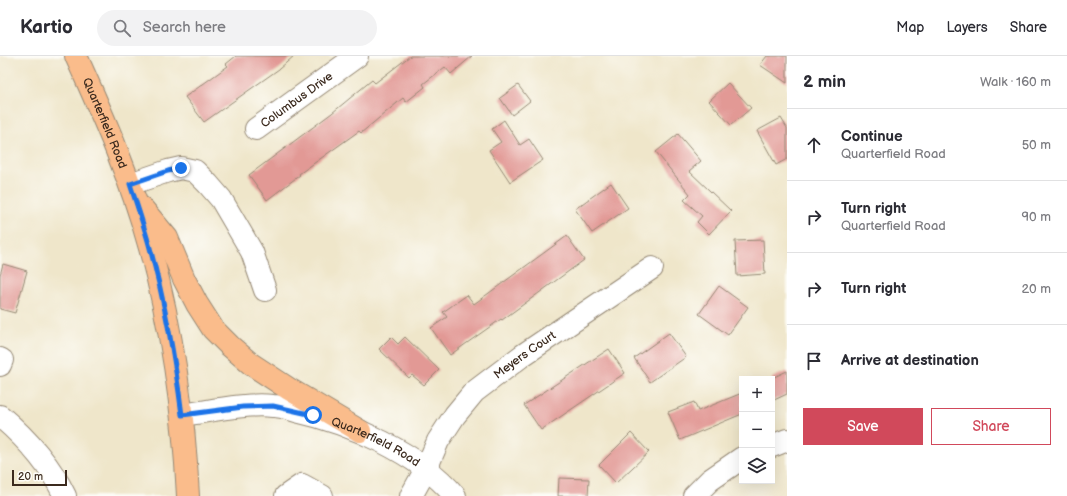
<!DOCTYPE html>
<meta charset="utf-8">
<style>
:root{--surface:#fff;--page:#f2f2f3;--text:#2b2b33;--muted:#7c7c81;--line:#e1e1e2;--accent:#d1495b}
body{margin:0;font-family:"Balsamiq Sans",sans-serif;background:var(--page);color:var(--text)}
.controls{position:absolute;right:12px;bottom:12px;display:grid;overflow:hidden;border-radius:0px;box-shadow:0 4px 16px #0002}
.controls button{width:36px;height:36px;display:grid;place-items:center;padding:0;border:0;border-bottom:1px solid var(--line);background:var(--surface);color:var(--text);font:20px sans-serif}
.scale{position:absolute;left:12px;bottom:10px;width:55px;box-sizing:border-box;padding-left:4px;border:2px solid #3b2a1e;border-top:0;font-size:11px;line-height:14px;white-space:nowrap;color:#3b2a1e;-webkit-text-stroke:3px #fdfcf7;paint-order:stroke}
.stop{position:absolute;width:12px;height:12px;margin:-9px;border:3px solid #1a73e8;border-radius:50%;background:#fff}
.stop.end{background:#1a73e8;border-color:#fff;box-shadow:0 1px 4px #0008}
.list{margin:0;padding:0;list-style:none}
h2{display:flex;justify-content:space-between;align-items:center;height:52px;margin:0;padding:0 16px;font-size:17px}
h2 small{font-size:13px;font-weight:400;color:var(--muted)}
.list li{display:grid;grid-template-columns:26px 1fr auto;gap:12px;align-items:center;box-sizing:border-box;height:72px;padding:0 16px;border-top:1px solid var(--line)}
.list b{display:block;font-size:15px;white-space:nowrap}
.list p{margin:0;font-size:13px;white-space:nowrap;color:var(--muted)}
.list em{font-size:13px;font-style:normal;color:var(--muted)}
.actions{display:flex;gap:8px;padding:12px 16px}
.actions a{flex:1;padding:9px 0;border:1px solid var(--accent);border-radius:0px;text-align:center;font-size:14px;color:var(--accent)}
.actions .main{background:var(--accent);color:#fff}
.icon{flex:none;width:22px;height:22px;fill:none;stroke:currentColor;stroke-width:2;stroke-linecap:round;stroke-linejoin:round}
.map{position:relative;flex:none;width:787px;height:440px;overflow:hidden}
header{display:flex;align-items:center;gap:24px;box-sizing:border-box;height:56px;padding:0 20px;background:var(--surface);border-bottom:1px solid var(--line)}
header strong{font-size:19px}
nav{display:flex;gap:22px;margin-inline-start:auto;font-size:14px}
.search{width:280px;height:36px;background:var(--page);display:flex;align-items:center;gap:10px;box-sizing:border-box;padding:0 14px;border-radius:22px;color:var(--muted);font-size:15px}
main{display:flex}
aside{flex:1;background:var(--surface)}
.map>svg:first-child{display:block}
.building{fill:#e29995}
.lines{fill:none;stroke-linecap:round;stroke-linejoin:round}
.minor-casing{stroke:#958874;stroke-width:24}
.major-casing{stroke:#958874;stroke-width:24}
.minor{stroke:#fff;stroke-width:22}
.major{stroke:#fabc8b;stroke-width:22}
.route{stroke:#1a73e8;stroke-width:5}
.labels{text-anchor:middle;stroke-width:3;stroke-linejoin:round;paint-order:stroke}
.street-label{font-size:12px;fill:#3b2a1e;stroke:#fdfcf7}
</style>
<header>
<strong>Kartio</strong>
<div class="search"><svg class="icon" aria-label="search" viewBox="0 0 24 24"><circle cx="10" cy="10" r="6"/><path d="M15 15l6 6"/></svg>Search here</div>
<nav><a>Map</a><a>Layers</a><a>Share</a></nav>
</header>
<main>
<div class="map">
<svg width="787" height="440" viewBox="0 0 787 440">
<rect width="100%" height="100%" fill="#fdfcf7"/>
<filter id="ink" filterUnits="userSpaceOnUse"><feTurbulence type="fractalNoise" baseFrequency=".025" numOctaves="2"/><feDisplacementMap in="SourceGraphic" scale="8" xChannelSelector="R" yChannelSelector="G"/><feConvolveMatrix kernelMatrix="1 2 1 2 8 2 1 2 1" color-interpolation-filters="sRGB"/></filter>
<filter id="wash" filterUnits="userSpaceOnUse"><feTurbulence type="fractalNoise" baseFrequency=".012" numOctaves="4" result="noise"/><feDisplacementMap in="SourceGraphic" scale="16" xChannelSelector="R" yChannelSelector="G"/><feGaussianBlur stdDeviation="0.9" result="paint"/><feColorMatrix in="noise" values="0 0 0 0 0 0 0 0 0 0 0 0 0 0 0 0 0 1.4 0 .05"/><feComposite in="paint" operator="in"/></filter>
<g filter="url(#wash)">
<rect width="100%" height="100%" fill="#efe6ca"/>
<g id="blocks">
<!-- building -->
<path class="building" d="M 236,0 L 294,0 L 279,13 L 204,66 L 185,41 L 228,10 L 226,8 Z
M 410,0 L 472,0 L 451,18 L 445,11 L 423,28 L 425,31 L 406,46 L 403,42 L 361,77 L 359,75 L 299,118 L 300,119 L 267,144 L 249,119 L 332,57 L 372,24 L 375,27 Z
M 767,0 L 787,0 L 787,27 L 760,9 Z
M 728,27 L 751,52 L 731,69 L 709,45 Z
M 518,29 L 530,45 L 512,59 L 500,42 Z
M 781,62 L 787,72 L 787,103 L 776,109 L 757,75 Z
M 504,64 L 520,89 L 529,83 L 543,104 L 510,126 L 489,94 L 501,86 L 492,73 Z
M 678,78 L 701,105 L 689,115 L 731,155 L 709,178 L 697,166 L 702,160 L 684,144 L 690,138 L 656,96 Z
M 611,127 L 628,152 L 592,177 L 575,153 Z
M 567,180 L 584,204 L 502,264 L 501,263 L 450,299 L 431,272 L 447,261 L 443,256 L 467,239 L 474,248 Z
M 763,184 L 765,218 L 737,220 L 735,185 Z
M 3,208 L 27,215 L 15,257 L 0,253 L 0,219 Z
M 719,230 L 748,251 L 728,279 L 699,258 Z
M 669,277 L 686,301 L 650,326 L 634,302 Z
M 391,281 L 398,288 L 405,281 L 439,314 L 424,329 L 412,319 L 409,322 L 379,293 Z
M 609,293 L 625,317 L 541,374 L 524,349 Z
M 787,315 L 787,338 L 772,345 L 772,322 Z
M 742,337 L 742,358 L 680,384 L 668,356 L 694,346 L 698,355 Z
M 631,377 L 649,396 L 616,427 L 599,409 Z
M 559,422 L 589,423 L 588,440 L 558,440 Z"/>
</g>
</g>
<g filter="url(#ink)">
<use href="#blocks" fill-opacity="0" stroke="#958874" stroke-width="1"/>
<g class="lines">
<!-- minor casing -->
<g class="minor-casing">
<g id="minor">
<path id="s1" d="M 256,73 L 357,0"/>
<path d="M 130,128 L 168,115 L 181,112 L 195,115 L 208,128 L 221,143 L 252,196 L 265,234"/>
<path d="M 0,303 L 2,304 L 0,309"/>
<path id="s2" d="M 182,359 C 211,355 244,347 273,350 C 281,350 289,353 296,355 C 350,367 419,397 455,440"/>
<path d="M 0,360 C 26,382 50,409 65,440"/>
<path d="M 772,390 L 787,384"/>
<path d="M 286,440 L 302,429 L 322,440"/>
<path id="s3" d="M 411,440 L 426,413 L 438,385 L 455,359 L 474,336 L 523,299 L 652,212"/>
<path d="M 694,440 L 710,424 L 742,402"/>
</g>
</g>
<!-- major casing -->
<g class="major-casing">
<g id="major">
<path id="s4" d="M 76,0 C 104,62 132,126 150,192 C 172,273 184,356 188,440"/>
<path d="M 142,152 L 167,182 L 184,223 L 197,248 L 213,273 L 230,290 L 251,308 L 289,333 L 360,375"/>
</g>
</g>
<!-- minor -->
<use href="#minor" class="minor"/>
<!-- major -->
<use href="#major" class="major"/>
</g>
</g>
<g class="lines" filter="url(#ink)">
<!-- route -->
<path class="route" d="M 181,112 L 168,115 L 130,128 C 137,149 144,170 150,192 C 165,247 175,303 182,359 L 243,351 L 273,350 L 313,359"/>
</g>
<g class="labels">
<!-- street labels -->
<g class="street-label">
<text dy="4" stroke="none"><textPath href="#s1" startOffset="50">Columbus Drive</textPath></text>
<text dy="4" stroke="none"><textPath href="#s4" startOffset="73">Quarterfield Road</textPath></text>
<text dy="4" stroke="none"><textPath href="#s3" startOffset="185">Meyers Court</textPath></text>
<text dy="4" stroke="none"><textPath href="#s2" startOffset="201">Quarterfield Road</textPath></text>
</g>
</g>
</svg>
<div class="controls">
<button>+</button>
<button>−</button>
<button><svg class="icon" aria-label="layers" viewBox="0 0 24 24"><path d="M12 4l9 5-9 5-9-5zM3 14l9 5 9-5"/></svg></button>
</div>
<div class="scale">20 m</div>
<div class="stop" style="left:313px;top:359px"></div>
<div class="stop end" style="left:181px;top:112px"></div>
</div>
<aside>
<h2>2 min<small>Walk · 160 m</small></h2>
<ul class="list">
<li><svg class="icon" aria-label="ahead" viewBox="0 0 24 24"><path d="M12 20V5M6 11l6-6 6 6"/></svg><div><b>Continue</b><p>Quarterfield Road</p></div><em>50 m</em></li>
<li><svg class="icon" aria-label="right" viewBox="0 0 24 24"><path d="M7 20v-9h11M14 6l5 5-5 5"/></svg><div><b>Turn right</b><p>Quarterfield Road</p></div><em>90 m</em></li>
<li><svg class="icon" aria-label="right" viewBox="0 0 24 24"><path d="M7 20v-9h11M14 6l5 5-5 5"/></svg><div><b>Turn right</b></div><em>20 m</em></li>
<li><svg class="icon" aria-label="arrive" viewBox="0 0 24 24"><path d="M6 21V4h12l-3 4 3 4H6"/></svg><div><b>Arrive at destination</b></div></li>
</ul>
<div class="actions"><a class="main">Save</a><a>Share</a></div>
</aside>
</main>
